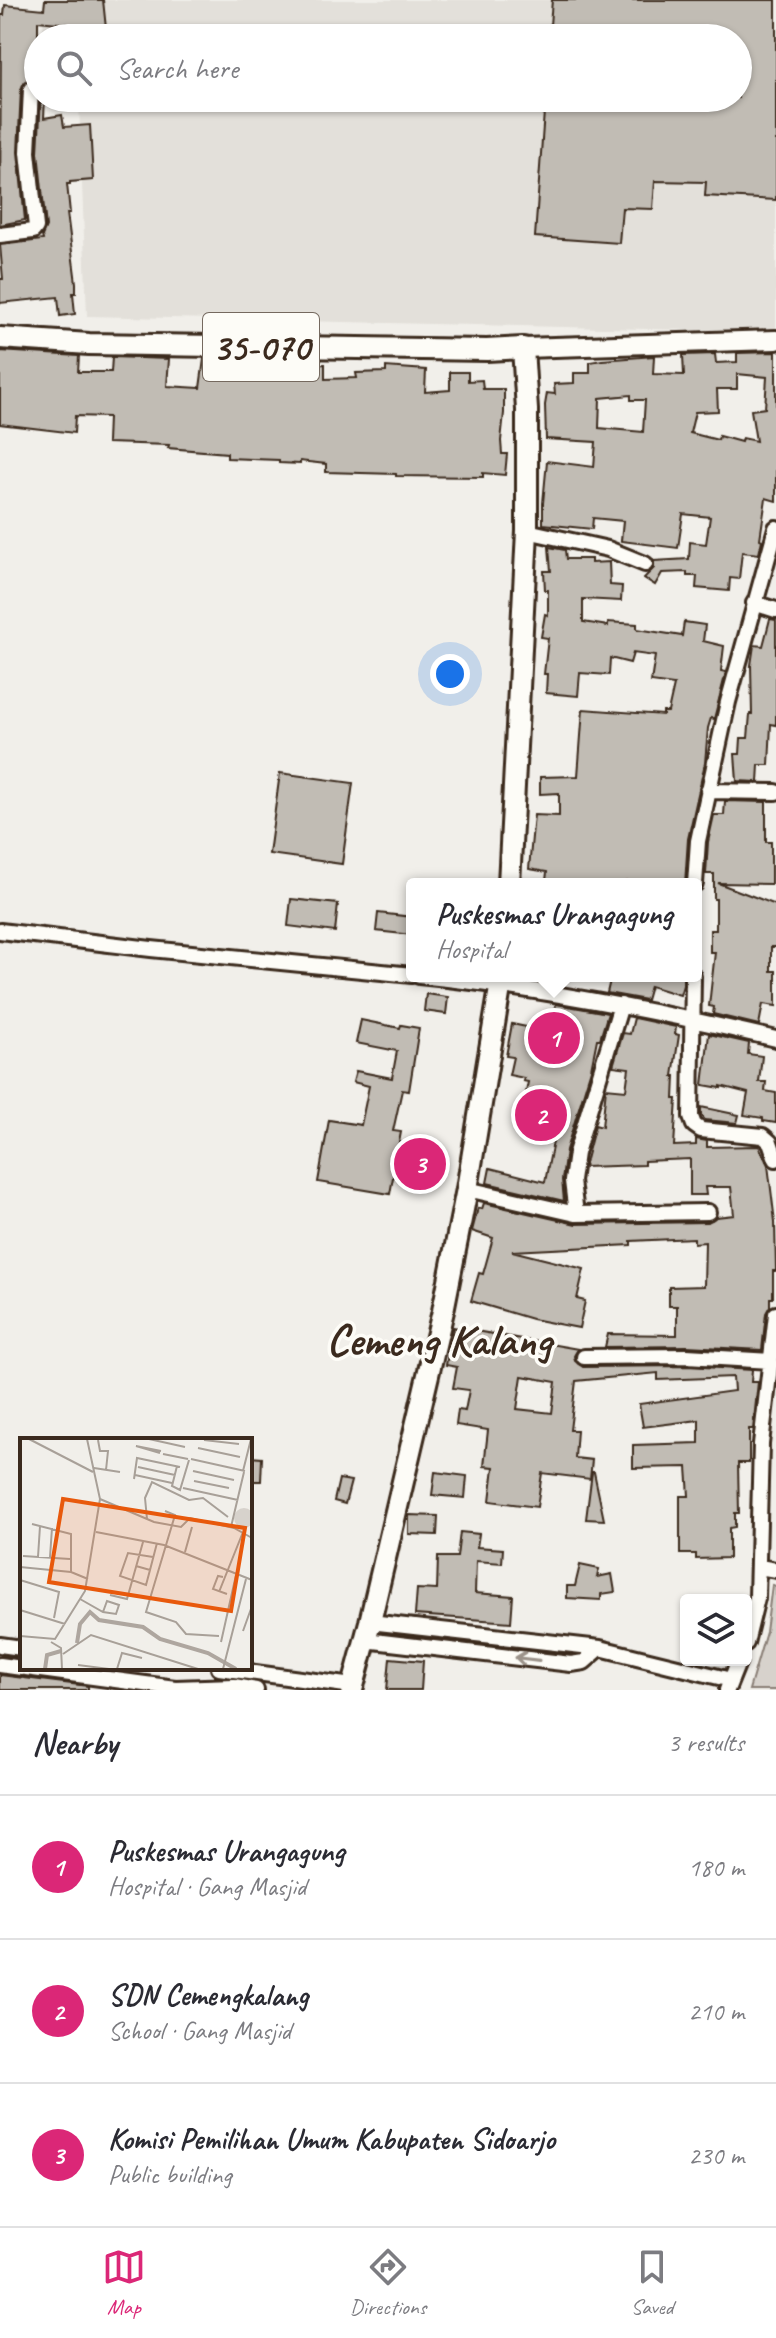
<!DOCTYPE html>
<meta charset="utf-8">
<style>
:root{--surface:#fff;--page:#f7f7f7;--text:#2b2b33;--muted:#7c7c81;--line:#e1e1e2;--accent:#db2777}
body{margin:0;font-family:Caveat,sans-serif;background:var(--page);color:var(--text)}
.controls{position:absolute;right:24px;bottom:24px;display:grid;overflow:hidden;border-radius:8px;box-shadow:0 2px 6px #0004}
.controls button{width:72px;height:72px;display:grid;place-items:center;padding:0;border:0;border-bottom:2px solid var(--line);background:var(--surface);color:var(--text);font:40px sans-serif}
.you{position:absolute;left:450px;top:674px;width:28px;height:28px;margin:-20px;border:6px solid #fff;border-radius:50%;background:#1a73e8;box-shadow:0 0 0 12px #1a73e833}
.badge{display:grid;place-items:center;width:52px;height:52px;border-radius:50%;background:var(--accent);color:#fff;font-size:26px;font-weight:700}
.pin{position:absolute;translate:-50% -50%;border:4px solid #fff;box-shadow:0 2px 8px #0006}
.popup{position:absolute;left:406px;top:878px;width:296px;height:104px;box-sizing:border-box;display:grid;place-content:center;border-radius:8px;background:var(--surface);filter:drop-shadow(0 2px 6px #0005);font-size:26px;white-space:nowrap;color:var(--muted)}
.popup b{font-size:30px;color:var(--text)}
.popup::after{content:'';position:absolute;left:50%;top:100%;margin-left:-16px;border:16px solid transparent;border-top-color:var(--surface)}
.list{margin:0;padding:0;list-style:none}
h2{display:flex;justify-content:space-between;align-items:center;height:104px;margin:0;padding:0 32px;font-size:34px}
h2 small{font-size:26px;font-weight:400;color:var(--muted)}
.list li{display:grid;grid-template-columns:52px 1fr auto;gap:24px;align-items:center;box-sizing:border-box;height:144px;padding:0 32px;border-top:2px solid var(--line)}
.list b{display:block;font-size:30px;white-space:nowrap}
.list p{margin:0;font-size:26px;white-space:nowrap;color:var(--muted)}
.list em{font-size:26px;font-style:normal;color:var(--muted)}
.icon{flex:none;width:44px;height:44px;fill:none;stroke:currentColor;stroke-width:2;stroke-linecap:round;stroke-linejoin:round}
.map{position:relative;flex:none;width:776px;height:1690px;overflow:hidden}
.search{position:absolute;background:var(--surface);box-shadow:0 2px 6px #0004;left:24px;right:24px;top:24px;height:88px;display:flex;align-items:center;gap:20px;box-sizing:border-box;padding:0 28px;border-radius:44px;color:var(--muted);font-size:30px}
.sheet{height:536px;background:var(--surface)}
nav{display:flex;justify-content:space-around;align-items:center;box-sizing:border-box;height:112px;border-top:2px solid var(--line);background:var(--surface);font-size:22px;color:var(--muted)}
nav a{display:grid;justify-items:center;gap:4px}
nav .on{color:var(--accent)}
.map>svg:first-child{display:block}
.built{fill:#e3e0da}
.green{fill:#d7d2cc;stroke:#897e75;stroke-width:2}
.building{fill:#c1bcb4;stroke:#3b2a1e;stroke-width:2;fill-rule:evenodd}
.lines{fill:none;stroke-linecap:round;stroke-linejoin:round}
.minor-casing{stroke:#3b2a1e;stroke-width:20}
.secondary-casing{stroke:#3b2a1e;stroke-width:24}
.primary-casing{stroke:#3b2a1e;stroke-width:26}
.minor{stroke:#fdfcf7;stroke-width:14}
.secondary{stroke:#fdfcf7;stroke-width:18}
.primary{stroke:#fdfcf7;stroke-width:20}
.oneway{stroke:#9c938a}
.labels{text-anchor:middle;stroke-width:7;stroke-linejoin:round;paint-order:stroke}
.shield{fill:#fdfcf7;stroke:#75695f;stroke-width:2}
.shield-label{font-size:38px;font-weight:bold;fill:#3b2a1e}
.quarter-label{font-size:44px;font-weight:bold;fill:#3b2a1e;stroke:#fdfcf7}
.inset-river{fill:none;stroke:#aea69f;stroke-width:4}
.inset-road{fill:none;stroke:#a8a098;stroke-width:2}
.view{fill:#e8590c;fill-opacity:0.15;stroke:#e8590c;stroke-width:4}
.inset-edge{fill:none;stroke:#3b2a1e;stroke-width:4}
</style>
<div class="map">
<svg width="776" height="1690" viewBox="0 0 776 1690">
<rect width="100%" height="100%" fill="#f1efea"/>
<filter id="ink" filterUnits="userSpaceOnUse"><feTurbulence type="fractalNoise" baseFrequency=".0125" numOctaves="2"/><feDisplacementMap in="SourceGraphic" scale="16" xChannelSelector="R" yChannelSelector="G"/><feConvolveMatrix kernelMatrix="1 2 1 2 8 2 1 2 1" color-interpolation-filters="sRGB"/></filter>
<g filter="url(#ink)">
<!-- built -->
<path class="built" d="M 44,0 L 776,0 L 776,332 L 87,316 L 79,103 L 71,98 L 738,98 L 738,38 L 43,38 Z"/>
<!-- green -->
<path class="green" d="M 772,1585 L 776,1586 L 776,1690 L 749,1690 L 766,1632 Z"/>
<!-- building -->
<path class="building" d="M 45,0 L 103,0 L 107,38 L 70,38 L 68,24 L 38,21 L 38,82 L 32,79 L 27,80 L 21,89 L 18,152 L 25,220 L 0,225 L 1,15 L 4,15 L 5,5 L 44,9 Z
M 552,0 L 776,0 L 776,200 L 705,196 L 706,182 L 655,181 L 653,209 L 622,208 L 619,243 L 535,237 L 545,98 L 738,98 L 738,38 L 549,38 Z
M 41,98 L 45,98 L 44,118 L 62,115 L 64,127 L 90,125 L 93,180 L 70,182 L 70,184 L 67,184 L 70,213 L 67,213 L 76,283 L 76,293 L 73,293 L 75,314 L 60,316 L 58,297 L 0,303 L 0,279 L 3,279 L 0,245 L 43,240 L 42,236 L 46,227 L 38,152 Z
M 0,351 L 79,356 L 78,372 L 111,372 L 112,357 L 169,359 L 167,386 L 200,388 L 204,359 L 217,360 L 216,363 L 266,366 L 302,368 L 301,365 L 325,364 L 325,379 L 357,378 L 356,373 L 386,372 L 386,367 L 426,370 L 425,392 L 450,390 L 450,372 L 468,372 L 468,381 L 482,380 L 483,389 L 504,389 L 504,413 L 501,441 L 502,454 L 507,454 L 505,475 L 483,473 L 483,477 L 396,476 L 396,474 L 326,472 L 326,464 L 300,461 L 300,464 L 279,463 L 279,460 L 227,458 L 227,453 L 168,448 L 169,445 L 107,443 L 108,417 L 75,416 L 74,433 L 0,424 Z
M 776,352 L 776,501 L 766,498 L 760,539 L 762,540 L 759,554 L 742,552 L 739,579 L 730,578 L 729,591 L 696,588 L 697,576 L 687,576 L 687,572 L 662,573 L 655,585 L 644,578 L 654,568 L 654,561 L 689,559 L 690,542 L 706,544 L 710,517 L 683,514 L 678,548 L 621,541 L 623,521 L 593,518 L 592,529 L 543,524 L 543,503 L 547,461 L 594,467 L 596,442 L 546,439 L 545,405 L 547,393 L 555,394 L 554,384 L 574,383 L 574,373 L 590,373 L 590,362 L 602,360 L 654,356 L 653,374 L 684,375 L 683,355 L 715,354 L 716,363 L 737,362 L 737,353 ZM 737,374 L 767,377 L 765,408 L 751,410 L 756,441 L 742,438 L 741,442 L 719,436 L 718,440 L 690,433 L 695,412 L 718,411 L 717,389 L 737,389 ZM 631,395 L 631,400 L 645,400 L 643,432 L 599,428 L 600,398 Z
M 549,547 L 565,550 L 566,559 L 591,559 L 591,563 L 609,562 L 610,585 L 622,586 L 621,601 L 583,599 L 583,622 L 608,626 L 608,622 L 637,624 L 637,629 L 682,636 L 684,622 L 705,625 L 703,641 L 724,646 L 721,671 L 726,672 L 714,719 L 711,718 L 708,728 L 705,763 L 688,839 L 685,884 L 651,884 L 651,880 L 625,882 L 625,884 L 565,884 L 546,881 L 547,872 L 529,869 L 534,815 L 559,816 L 559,793 L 540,794 L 540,777 L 578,776 L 583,709 L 663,715 L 663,712 L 668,712 L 674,685 L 651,682 L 655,656 L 633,653 L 630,663 L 610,658 L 609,675 L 580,673 L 578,696 L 546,693 L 547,674 L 544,674 L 548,638 L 541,637 L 545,614 L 548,615 L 548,590 L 545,590 L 544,571 L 551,571 Z
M 770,619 L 776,620 L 776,725 L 771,724 L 769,765 L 759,765 L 758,782 L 737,781 L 735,754 L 740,754 L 741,738 L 748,738 L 750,714 L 752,714 L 751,665 L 754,645 L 763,646 Z
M 280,773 L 353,783 L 342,864 L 269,854 Z
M 725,801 L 766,802 L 766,842 L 771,842 L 771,884 L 718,883 L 776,905 L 776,947 L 771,947 L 771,971 L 776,971 L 776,1006 L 763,1004 L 759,1025 L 713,1014 L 714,1007 L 709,1006 L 715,952 L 710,952 L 710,930 L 716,930 L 716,899 L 714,899 L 714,874 L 706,874 L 708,842 L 714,815 L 724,815 Z
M 291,899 L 338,904 L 335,932 L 288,926 Z
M 378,913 L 412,917 L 412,935 L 376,931 Z
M 611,976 L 683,976 L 683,985 L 680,995 L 650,986 L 646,1000 L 607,993 Z
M 426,994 L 448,997 L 446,1014 L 424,1011 Z
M 556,1004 L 608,1013 L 600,1039 L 597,1039 L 591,1069 L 566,1150 L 562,1180 L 564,1201 L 487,1183 L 490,1168 L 545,1182 L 560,1106 L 525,1097 L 528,1082 L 523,1081 L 524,1078 L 509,1075 L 513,1057 L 506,1056 L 512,1024 L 550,1032 Z
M 634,1018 L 676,1027 L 675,1034 L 679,1035 L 673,1076 L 675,1076 L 674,1099 L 677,1099 L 674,1146 L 696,1145 L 696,1139 L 707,1141 L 707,1147 L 759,1146 L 768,1165 L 775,1222 L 776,1271 L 773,1271 L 773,1298 L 770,1298 L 770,1306 L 766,1313 L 762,1350 L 687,1346 L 605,1347 L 608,1334 L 677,1335 L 677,1306 L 669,1306 L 669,1287 L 704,1286 L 705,1242 L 694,1243 L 694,1238 L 631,1241 L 631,1245 L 512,1251 L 584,1269 L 577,1299 L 585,1301 L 579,1328 L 532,1319 L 471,1301 L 479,1273 L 483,1274 L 493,1238 L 472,1231 L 478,1208 L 482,1209 L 484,1203 L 576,1224 L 708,1222 L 716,1217 L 734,1215 L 731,1187 L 705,1187 L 706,1195 L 690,1195 L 690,1159 L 644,1161 L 644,1165 L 584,1167 L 595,1125 L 602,1127 L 606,1088 L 626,1090 L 629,1068 L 613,1066 L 623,1033 L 630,1034 Z
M 361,1020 L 400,1028 L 401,1025 L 419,1028 L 409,1091 L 402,1090 L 393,1131 L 401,1132 L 397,1153 L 402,1154 L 399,1173 L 394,1172 L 390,1194 L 318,1182 L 329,1120 L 361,1125 L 369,1086 L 353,1082 L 356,1071 L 392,1078 L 397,1051 L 356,1043 Z
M 709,1034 L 749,1043 L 748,1054 L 762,1056 L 759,1082 L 766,1082 L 765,1091 L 776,1093 L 776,1123 L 763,1121 L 763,1118 L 744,1115 L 748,1093 L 721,1086 L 721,1088 L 703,1085 Z
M 701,1107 L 739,1115 L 737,1123 L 705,1120 L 701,1115 Z
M 453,1327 L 578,1349 L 574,1356 L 575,1361 L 583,1367 L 687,1366 L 752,1370 L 751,1382 L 758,1382 L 753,1429 L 749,1429 L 749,1463 L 738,1463 L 739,1513 L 735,1513 L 735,1527 L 729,1528 L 729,1558 L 696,1559 L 696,1554 L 680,1554 L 680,1496 L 689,1496 L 687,1467 L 633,1468 L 633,1445 L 699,1443 L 699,1420 L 643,1427 L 639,1404 L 734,1391 L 733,1377 L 658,1380 L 658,1373 L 576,1381 L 570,1430 L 577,1430 L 575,1458 L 592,1460 L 590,1479 L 542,1473 L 537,1507 L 490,1501 L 494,1467 L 484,1466 L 488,1430 L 456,1425 L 458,1410 L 465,1411 L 469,1390 L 453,1388 L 457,1367 L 446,1365 ZM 522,1376 L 556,1382 L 552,1413 L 517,1409 Z
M 250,1457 L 262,1458 L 261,1481 L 250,1481 Z
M 435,1472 L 467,1476 L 465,1498 L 432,1495 Z
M 592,1472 L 594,1472 L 604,1520 L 586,1519 Z
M 339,1479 L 351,1481 L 345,1504 L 334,1501 Z
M 409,1515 L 438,1516 L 437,1535 L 409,1534 Z
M 460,1532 L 479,1534 L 477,1547 L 503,1549 L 502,1563 L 476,1561 L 475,1593 L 513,1596 L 511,1622 L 415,1615 L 417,1589 L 437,1590 L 438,1557 L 457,1557 Z
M 580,1565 L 599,1569 L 597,1577 L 612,1574 L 615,1592 L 601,1594 L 601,1600 L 567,1598 L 567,1586 L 575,1586 Z
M 390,1658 L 423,1661 L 421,1690 L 387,1690 Z
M 0,1675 L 88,1686 L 88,1690 L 0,1690 Z"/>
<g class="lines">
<!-- minor casing -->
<g class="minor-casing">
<path id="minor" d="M 0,235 L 33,231 L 36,227 L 28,152 L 31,89
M 527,531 L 608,549 L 645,564
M 754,603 L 776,610
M 708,791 L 776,792
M 695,884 L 698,841 L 728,702 L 776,528
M 0,931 L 151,949 L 412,975
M 419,976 C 540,988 658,1011 776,1039
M 693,976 L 691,1117 L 694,1125 L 701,1130 L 763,1136 L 770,1142 L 776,1159
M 467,1189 L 576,1214 L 708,1212
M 576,1214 L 572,1181 L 576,1153 L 621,1005
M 584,1357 L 687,1356 L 771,1361
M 759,1567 L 776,1570
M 370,1622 L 600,1648 L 731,1680
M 365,1640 L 571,1664 L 584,1662 L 600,1648
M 746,1643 L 757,1598 L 761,1444 L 776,1314
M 0,1645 L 22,1648
M 0,1665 L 22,1668
M 26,1668 L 175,1688 L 234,1686 L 256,1690
M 219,1668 L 353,1686
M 727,1690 L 739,1660"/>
</g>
<!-- secondary casing -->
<g class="secondary-casing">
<path id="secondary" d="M 523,348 L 776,340"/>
</g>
<!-- primary casing -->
<g class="primary-casing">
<path id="primary" d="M 0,338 L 89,344 L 487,350 L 523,348 L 527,410 L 527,531 L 509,884
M 352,1690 L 370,1622 L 443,1311 L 467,1189 L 502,976"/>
</g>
<!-- minor -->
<use href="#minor" class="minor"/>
<!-- secondary -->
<use href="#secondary" class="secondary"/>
<!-- primary -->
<use href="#primary" class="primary"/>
</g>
<!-- one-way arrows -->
<defs><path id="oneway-shaft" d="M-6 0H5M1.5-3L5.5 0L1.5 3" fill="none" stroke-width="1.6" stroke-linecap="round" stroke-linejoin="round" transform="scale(2)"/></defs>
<use class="oneway" href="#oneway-shaft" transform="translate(527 1659) rotate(-173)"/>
</g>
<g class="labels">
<!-- shield labels -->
<rect class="shield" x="203" y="313" width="116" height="68" rx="6"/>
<g class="shield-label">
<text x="261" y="360">35-070</text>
</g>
<!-- quarter labels -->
<g class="quarter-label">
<text x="439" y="1355">Cemeng Kalang</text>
</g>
</g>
<!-- overview -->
<g transform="translate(20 1438)">
<rect width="232" height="232" fill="#f1efea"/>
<path d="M214 80a10 10 0 1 1 20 0a10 10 0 1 1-20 0Z" fill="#d7d2cc"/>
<path class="inset-river" d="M 57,205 L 60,186 L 70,174 L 79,182 L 123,189 L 140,201 L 188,215 L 216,231M 25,231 L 27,217 L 41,213"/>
<path class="inset-road" d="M 9,1 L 73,34M 71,1 L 102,1M 129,1 L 165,9M 78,2 L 80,13 L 88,13 L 86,32M 184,2 L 219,6M 178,10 L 220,19M 140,15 L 116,8 L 141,13M 143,16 L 168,21M 171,21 L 225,33M 157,28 L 152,48 L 160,52 L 169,22M 118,29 L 155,37M 74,30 L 100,34M 173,33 L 214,42M 223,33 L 231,1M 115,37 L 152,45M 114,41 L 117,20 L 160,29M 174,43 L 209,50M 163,50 L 218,62M 80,61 L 134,84 L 161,89 L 170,80 L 214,90 L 232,100M 145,73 L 155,77 L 126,174 L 156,184 L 166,196 L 199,198M 127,81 L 125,60 L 132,44 L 169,62 L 183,60 L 208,79M 12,86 L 51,96 L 51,134 L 68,141M 211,89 L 224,34M 76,94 L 144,107 L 232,142M 165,114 L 172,89M 3,118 L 50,121M 18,119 L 20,88M 30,119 L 32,90M 116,128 L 130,132 L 137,105M 0,129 L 51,134M 130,132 L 126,147 L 100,138 L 108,115 L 133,119M 203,139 L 198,138 L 193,151 L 207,156M 0,142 L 39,154 L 34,180M 199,154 L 223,94M 90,157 L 107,161 L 123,104M 60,161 L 83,174 L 96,176 L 99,167 L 87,163 L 83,174M 0,172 L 45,186M 223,193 L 232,168M 0,198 L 35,201 L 65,153 L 80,61 L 67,1M 31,204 L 41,210 L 42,231M 201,204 L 216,137M 43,216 L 71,197 L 178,231M 58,227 L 89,231M 97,231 L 102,215 L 122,220M 203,231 L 226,141"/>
<path class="view" d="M 43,61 L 225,90 L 211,173 L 29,144 Z"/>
<rect width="232" height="232" class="inset-edge"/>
</g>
</svg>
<div class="controls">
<button><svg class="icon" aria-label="layers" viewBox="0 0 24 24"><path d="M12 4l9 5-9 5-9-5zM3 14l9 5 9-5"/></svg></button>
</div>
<div class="you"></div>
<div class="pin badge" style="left:554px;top:1038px">1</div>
<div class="popup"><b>Puskesmas Urangagung</b>Hospital</div>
<div class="pin badge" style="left:541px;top:1115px">2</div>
<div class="pin badge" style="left:420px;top:1164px">3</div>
<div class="search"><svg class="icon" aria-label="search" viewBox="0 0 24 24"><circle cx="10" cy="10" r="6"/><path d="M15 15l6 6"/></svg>Search here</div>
</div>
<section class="sheet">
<h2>Nearby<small>3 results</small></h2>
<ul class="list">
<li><span class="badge">1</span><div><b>Puskesmas Urangagung</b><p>Hospital · Gang Masjid</p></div><em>180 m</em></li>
<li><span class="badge">2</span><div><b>SDN Cemengkalang</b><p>School · Gang Masjid</p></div><em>210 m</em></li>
<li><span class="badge">3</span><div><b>Komisi Pemilihan Umum Kabupaten Sidoarjo</b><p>Public building</p></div><em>230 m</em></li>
</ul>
</section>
<nav>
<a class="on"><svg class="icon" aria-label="map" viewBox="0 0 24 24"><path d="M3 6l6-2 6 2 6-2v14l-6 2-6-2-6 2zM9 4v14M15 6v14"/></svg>Map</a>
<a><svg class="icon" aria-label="directions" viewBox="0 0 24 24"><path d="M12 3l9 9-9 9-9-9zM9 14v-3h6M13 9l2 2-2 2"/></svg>Directions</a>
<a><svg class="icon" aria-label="saved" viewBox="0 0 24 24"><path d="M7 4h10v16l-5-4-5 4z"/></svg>Saved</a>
</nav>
